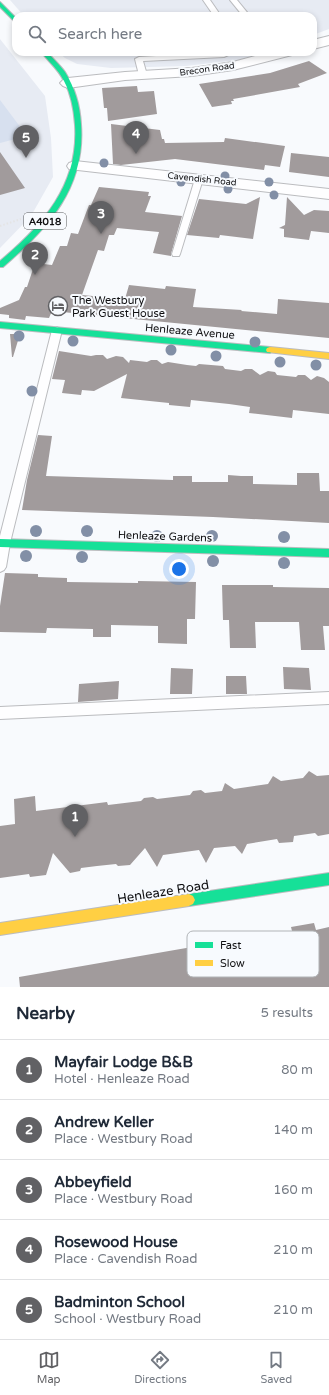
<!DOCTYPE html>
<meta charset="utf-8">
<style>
:root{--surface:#fff;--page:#f2f2f3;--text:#1f2937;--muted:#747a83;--line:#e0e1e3;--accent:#616164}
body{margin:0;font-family:"Varela Round",sans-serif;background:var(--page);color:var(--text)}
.you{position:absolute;left:179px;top:569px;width:14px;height:14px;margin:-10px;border:3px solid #fff;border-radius:50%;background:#1a73e8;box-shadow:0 0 0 6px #1a73e833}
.badge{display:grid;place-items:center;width:26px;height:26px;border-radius:50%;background:var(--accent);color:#fff;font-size:13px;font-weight:700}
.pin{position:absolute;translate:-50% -33px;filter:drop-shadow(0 1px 2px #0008)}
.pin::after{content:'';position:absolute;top:21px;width:14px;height:12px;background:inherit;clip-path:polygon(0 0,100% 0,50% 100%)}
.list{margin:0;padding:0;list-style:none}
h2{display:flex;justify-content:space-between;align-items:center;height:52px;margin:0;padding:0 16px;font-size:17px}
h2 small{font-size:13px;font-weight:400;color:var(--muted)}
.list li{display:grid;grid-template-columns:26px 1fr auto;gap:12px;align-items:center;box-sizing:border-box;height:60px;padding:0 16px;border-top:1px solid var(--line)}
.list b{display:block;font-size:15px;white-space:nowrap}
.list p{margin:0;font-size:13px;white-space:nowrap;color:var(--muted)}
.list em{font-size:13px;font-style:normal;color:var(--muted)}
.icon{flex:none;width:22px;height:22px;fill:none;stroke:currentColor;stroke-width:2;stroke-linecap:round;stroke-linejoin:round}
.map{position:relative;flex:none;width:329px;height:987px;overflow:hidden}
.search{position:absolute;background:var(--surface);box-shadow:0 2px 6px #0003;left:12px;right:12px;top:12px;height:44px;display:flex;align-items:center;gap:10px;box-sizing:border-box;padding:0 14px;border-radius:12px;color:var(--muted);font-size:15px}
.sheet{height:352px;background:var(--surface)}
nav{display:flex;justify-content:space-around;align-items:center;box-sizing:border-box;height:56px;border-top:1px solid var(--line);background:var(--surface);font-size:11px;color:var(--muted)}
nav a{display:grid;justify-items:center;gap:2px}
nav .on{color:var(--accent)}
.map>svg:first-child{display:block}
.built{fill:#e7ebf3}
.green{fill:#d7e0ef}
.building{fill:#a19b9c}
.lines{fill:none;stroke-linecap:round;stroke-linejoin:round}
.lane-casing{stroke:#bbbcbf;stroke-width:2}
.street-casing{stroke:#bbbcbf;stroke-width:2}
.fast-casing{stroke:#bbbcbf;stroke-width:2}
.slow-casing{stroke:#bbbcbf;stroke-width:2}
.path{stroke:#e4e4e4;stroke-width:2;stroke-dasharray:1.5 2;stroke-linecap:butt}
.lane{fill:#fefeff;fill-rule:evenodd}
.street{fill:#fefeff;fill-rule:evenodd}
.fast{fill:#16e098;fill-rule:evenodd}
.slow{fill:#ffcf43;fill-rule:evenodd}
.tree{fill:#828fa6}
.labels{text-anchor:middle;stroke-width:4;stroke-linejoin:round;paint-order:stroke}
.far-street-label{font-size:9px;fill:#0f0f11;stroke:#f7fafe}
.shield{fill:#f7fafe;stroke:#555658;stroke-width:1}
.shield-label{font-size:10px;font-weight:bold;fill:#0f0f11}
.poi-label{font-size:11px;fill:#0f0f11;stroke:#f7fafe;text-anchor:start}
.street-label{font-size:11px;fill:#0f0f11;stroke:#f7fafe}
.near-street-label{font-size:13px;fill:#0f0f11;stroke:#f7fafe}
.key{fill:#f7fafe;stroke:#b1b4b7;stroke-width:1}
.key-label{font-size:11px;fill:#0f0f11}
</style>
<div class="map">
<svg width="329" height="987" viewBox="0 0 329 987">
<rect width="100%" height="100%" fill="#f8fafd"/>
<!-- built -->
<path class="built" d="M 10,0 L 329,0 L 329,29 L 313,35 L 313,16 L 24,16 Z
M 0,39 L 45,96 L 51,138 L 53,177 L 31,216 L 0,248 Z
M 58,52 L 265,52 L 238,60 L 186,66 L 111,68 L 77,64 L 65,58 Z"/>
<!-- green -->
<path class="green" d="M 0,100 L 27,136 L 0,143 Z"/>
<!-- building -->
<path class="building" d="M 309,61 L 327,73 L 298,84 L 300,87 L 233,99 L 234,101 L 231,101 L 232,104 L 212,107 L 199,84 L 270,73 Z
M 137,86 L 138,92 L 154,91 L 157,114 L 108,121 L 107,108 L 104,108 L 102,88 Z
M 111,124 L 160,130 L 162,139 L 164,139 L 165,143 L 224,142 L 225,138 L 285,146 L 280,167 L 265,165 L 264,170 L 175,159 L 121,165 L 113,164 Z
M 0,152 L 25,188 L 0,195 Z
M 291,153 L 329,157 L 329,177 L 289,172 Z
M 99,187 L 149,192 L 148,196 L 151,196 L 145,212 L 182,216 L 171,254 L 171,256 L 153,253 L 159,232 L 117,228 L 114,235 L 109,235 L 104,251 L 98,250 L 82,295 L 125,299 L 129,285 L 165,289 L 166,286 L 196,289 L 193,307 L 242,310 L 241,311 L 277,314 L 278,299 L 329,303 L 329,338 L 52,311 L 49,318 L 26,316 L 25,320 L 9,318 L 9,315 L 0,314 L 0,308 L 19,300 L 25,287 L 27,287 L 35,263 L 52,265 L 60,246 L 67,246 L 71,233 L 78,234 L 89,205 L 91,205 Z
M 260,197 L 253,239 L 220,235 L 219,238 L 187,235 L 199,199 L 246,204 Z
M 287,197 L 304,215 L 314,210 L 329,211 L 329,233 L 311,231 L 309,240 L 284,237 L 284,229 L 279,228 L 285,225 Z
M 10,334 L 20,334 L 13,357 L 12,357 Z
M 59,351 L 91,356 L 96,355 L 103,355 L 107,359 L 116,356 L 123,357 L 129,363 L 130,360 L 147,362 L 151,360 L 157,360 L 162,364 L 168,362 L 187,365 L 196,366 L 199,364 L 223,366 L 225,369 L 241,371 L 245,369 L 252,369 L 260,375 L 268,371 L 275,372 L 277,375 L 296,377 L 298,375 L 305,375 L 311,380 L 317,376 L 324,378 L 329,382 L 329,414 L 293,410 L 292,418 L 249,413 L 250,407 L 229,404 L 191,400 L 190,407 L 169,405 L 169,403 L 121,398 L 127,374 L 94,391 L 82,390 L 81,395 L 62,393 L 65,380 L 52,379 Z
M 38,435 L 52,436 L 46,476 L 173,480 L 173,476 L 192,476 L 192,482 L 228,482 L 228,475 L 241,476 L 253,476 L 253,484 L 297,485 L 297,473 L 319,473 L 320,491 L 329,491 L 329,523 L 213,517 L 22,510 L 27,480 Z
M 5,573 L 38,574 L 38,577 L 67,578 L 67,582 L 138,583 L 138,581 L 196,582 L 195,619 L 187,619 L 187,644 L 158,643 L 158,626 L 111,625 L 111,637 L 93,637 L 93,629 L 47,628 L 46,633 L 0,632 L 0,606 Z
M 222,585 L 273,585 L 273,587 L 329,588 L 329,626 L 323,626 L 325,650 L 301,650 L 299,622 L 255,622 L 256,648 L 230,648 L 229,620 L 223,620 Z
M 283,667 L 309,668 L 311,690 L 284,689 Z
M 171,668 L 193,669 L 192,694 L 170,694 Z
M 226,676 L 246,676 L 247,694 L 226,694 Z
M 119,681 L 118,699 L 78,702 L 79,684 Z
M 309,771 L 317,776 L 329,775 L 329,834 L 318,836 L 315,833 L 294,836 L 293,842 L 279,843 L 277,839 L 247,844 L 242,854 L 235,846 L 214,848 L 206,863 L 199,850 L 163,855 L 157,867 L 145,848 L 130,865 L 118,866 L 116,864 L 97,866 L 81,868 L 80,871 L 70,873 L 53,853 L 46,875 L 30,877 L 29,874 L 0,878 L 0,826 L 15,824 L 14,799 L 35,796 L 36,811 L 107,802 L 108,805 L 141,801 L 144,798 L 153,797 L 157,799 L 190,795 L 193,791 L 201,790 L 205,793 L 222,791 L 225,783 L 234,789 L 268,784 L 273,776 L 281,781 L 303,778 Z
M 314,923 L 316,930 L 329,927 L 329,987 L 20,987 L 19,977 L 192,947 L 191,942 L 214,937 L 215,944 L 292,931 L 291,927 Z"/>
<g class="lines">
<!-- lane casing -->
<g class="lane-casing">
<path id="lane" d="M 203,0 L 210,0 L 221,16 L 214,16 Z
M 230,0 L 237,0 L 250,16 L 243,16 Z
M 225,52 L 235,52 L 224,57 L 143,61 L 147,75 L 143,77 L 139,75 L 135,59 L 139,57 Z
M 199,176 L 203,179 L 180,254 L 179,256 L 173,256 L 172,254 L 195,179 Z
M 57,327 L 62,330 L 10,543 L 6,567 L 4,570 L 0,572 L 0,536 L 52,330 Z
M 329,692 L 329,704 L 0,719 L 0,707 Z"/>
</g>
<!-- street casing -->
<g class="street-casing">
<path id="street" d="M 329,36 L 329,45 L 313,49 L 313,40 Z
M 270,52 L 294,52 L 292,55 L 233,70 L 192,76 L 125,80 L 68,88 L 63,86 L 60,83 L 63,80 L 68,78 L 125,72 L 192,68 L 233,62 Z
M 75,161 L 329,189 L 329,199 L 69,169 L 67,166 L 69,163 Z"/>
</g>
<!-- fast casing -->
<g class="fast-casing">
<path id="fast" d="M 0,2 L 16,18 L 16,23 L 0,7 Z
M 41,52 L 47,52 C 53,59 60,65 65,72 C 75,88 80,106 81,124 C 86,188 48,228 3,267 L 0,267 L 0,261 C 43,225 79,185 75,125 C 74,110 71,94 64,81 C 58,69 49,62 41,52 Z
M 0,322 L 270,347 L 274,350 L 270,353 L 0,328 Z
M 0,539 L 329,549 L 329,557 L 0,547 Z
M 329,873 L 329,885 L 189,906 L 185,904 L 183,900 L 185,896 L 189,894 Z"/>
</g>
<!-- slow casing -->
<g class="slow-casing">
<path id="slow" d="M 270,347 L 329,353 L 329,359 L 267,352 L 266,350 L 267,348 Z
M 189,894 L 193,896 L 195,900 L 193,904 L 189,906 L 0,935 L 0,923 Z"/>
</g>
<!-- path -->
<path class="path" d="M 0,226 L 21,219"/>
<!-- lane -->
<use href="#lane" class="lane"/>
<!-- street -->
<use href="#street" class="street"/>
<!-- fast -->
<use href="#fast" class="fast"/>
<!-- slow -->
<use href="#slow" class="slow"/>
</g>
<!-- trees -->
<g class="tree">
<circle cx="104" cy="163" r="4.5"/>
<circle cx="225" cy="176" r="4.5"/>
<circle cx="181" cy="182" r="4.5"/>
<circle cx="269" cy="182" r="4.5"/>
<circle cx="228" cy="189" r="4.5"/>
<circle cx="274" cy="195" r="4.5"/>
<circle cx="19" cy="336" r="5.5"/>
<circle cx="73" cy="341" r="5.5"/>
<circle cx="255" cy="342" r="5.5"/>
<circle cx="171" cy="350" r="5.5"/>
<circle cx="216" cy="356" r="5.5"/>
<circle cx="280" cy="362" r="5.5"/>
<circle cx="316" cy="365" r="5.5"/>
<circle cx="32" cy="391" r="5.5"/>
<circle cx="36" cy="531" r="6"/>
<circle cx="87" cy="531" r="6"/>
<circle cx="157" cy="536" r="6"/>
<circle cx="212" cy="536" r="6"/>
<circle cx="284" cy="537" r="6"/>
<circle cx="26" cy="556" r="6"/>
<circle cx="82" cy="557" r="6"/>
<circle cx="213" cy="561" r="6"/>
<circle cx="284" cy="563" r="6"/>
</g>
<!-- icons -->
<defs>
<g id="hotel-ring" transform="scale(1)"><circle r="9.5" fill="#f7fafe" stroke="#616164" stroke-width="1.5"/><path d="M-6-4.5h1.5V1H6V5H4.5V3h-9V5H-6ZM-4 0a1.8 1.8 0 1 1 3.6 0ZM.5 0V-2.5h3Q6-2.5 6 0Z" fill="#616164"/></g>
</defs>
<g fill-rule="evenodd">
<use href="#hotel-ring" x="58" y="306"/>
</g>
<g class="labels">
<!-- far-street labels -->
<g class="far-street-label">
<text transform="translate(207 69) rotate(-8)" y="3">Brecon Road</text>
<text transform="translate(202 179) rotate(6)" y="3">Cavendish Road</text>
</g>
<!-- shield labels -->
<rect class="shield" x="24" y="213" width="42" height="16" rx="3"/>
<g class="shield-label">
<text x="45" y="225">A4018</text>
</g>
<!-- poi labels -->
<g class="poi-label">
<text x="72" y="304">The Westbury<tspan x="72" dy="13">Park Guest House</tspan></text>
</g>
<!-- street labels -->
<g class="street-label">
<text transform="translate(190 331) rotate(5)" y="4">Henleaze Avenue</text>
<text transform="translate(165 536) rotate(2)" y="4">Henleaze Gardens</text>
</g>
<!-- near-street labels -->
<g class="near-street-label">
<text transform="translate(163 891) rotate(-9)" y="5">Henleaze Road</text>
</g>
</g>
<!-- legend -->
<rect x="187" y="931" width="132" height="46" rx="6" class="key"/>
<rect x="195" y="942" width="18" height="6" fill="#16e098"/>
<rect x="195" y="960" width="18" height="6" fill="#ffcf43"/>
<g class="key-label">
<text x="220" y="949">Fast</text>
<text x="220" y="967">Slow</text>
</g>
</svg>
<div class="you"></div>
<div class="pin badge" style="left:75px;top:837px">1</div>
<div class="pin badge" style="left:35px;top:275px">2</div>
<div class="pin badge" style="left:101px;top:234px">3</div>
<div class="pin badge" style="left:136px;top:154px">4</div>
<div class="pin badge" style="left:26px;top:158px">5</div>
<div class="search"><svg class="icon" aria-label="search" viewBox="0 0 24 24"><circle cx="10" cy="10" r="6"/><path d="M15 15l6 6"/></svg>Search here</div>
</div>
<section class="sheet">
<h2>Nearby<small>5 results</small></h2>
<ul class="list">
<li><span class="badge">1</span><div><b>Mayfair Lodge B&amp;B</b><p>Hotel · Henleaze Road</p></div><em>80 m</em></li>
<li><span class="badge">2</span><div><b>Andrew Keller</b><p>Place · Westbury Road</p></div><em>140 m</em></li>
<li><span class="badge">3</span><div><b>Abbeyfield</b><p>Place · Westbury Road</p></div><em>160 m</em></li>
<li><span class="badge">4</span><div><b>Rosewood House</b><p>Place · Cavendish Road</p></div><em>210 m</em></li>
<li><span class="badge">5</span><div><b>Badminton School</b><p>School · Westbury Road</p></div><em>210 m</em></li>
</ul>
</section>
<nav>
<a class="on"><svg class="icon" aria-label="map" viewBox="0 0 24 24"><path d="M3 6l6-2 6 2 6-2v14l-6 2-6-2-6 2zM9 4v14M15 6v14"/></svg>Map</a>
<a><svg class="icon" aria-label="directions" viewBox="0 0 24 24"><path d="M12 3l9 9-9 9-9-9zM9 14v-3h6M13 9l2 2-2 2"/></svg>Directions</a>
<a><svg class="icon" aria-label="saved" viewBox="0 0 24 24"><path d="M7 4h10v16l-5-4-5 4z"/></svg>Saved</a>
</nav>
